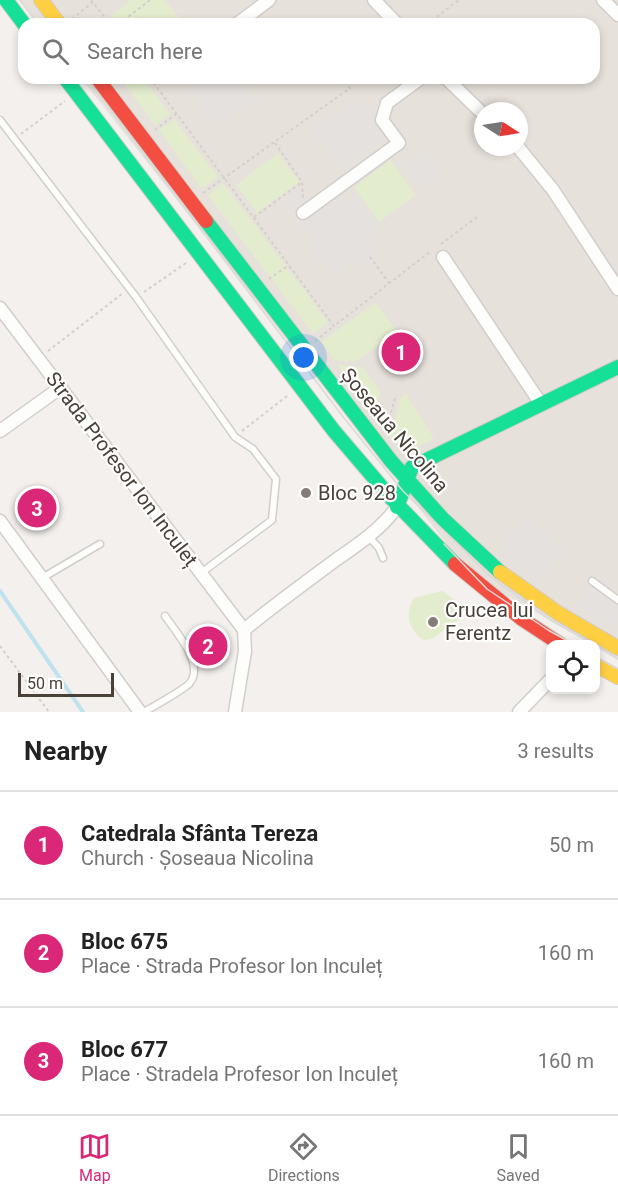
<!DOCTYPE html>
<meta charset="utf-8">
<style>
:root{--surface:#fff;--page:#f6f6f6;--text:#222;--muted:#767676;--line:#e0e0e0;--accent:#db2777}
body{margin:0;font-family:Roboto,sans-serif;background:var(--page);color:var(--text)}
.controls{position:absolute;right:18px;bottom:18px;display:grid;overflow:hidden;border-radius:12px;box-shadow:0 3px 9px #0003}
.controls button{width:54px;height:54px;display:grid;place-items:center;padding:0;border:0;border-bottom:2px solid var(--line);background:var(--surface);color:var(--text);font:30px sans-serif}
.compass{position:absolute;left:474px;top:102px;width:54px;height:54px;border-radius:50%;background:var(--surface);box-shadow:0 3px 9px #0003;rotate:102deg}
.scale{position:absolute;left:18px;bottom:15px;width:96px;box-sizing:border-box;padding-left:6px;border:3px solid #494038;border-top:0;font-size:16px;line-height:21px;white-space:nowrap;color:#494038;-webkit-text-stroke:4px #fff;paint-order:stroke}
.you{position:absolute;left:304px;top:358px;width:21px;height:21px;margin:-15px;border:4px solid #fff;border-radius:50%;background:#1a73e8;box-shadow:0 0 0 9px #1a73e833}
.badge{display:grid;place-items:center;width:39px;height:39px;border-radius:50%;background:var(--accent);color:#fff;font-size:20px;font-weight:700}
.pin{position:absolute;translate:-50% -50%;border:3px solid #fff;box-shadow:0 2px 6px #0006}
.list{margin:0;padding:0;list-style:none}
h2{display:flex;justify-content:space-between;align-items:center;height:78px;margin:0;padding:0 24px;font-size:26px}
h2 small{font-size:20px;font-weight:400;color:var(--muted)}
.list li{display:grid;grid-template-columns:39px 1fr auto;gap:18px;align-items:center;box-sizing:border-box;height:108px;padding:0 24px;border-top:2px solid var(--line)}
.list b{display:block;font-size:22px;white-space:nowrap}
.list p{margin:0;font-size:20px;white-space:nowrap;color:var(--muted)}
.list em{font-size:20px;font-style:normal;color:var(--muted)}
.icon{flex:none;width:33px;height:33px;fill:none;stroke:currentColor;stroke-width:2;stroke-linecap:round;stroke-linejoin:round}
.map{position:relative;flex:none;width:618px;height:712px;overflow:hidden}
.search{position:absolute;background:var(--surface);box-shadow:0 3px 9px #0003;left:18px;right:18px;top:18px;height:66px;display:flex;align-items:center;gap:15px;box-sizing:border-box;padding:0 21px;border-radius:18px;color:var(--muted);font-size:22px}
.sheet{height:402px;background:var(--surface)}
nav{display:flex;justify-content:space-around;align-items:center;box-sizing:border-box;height:84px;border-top:2px solid var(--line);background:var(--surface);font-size:16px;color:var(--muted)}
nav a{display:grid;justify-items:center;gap:3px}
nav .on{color:var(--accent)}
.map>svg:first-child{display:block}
.residential{fill:#e7e1db;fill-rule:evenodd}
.green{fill:#e4ecce}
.parking{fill:#e5e1de}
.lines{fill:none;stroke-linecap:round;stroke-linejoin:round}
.stream{stroke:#bfe2ef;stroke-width:4}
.lane-casing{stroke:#d1cecb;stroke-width:9}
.street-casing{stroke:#d1cecb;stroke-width:15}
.fast-casing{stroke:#d2ccc4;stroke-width:16}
.slow-casing{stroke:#d2ccc4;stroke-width:16}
.jam-casing{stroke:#d2ccc4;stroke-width:16}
.path{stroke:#d3d0cb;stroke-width:2;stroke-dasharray:3 3;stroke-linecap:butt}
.lane{stroke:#fdfdfc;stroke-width:6}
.street{stroke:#fdfdfc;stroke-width:12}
.fast{stroke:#16e098;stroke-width:14}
.slow{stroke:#ffcf43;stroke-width:14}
.jam{stroke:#f24e42;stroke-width:14}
.tram{stroke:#dadad9;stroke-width:1.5}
.poi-dot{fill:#847e77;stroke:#fff;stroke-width:2}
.labels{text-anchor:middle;stroke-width:4.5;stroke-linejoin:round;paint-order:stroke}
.street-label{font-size:20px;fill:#494038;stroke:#fff}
.poi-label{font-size:20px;fill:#494038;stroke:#fff;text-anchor:start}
</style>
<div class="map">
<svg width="618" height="712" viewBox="0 0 618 712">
<rect width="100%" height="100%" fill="#f3f0ed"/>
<!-- residential -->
<path class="residential" d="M 20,0 L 618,0 L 618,660 L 596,647 L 596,644 L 591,644 L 472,576 L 81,78 L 594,78 L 594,24 L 39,24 ZM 483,111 L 519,111 L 519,147 L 483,147 Z"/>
<!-- green -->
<path class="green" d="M 131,0 L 165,0 L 184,24 L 117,24 L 111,15 Z
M 120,78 L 143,78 L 170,114 L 155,125 Z
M 174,119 L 218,177 L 202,189 L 159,130 Z
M 278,153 L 299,182 L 257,213 L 236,185 Z
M 390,160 L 416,195 L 379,222 L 354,187 Z
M 223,183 L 328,322 L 313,334 L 208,195 Z
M 375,303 L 397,331 L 355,362 L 334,360 L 321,342 Z
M 337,364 L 363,368 L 380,391 L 375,416 Z
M 406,394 L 434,439 C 412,449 410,454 390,437 L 400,399 Z
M 442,591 C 453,599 464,603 461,618 L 432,639 L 423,640 C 409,630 404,613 414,598 Z"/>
<!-- parking -->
<path class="parking" d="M 195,78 L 241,78 L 255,99 L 217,125 L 192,93 L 200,86 Z
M 359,99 L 386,139 L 343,170 L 313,131 Z
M 423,151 L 440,175 L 419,189 L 402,166 Z
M 301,187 L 320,212 L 342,195 L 348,201 L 358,194 L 381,226 L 365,238 L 378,257 L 365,267 L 358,259 L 335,277 L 309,244 L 315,239 L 285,199 Z
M 528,518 L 564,550 L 538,582 L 498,549 Z
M 604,573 L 618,604 L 618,616 L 615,629 L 602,624 L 576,608 Z"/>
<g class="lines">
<!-- stream -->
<path class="stream" d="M 0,591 L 83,712"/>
<!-- lane casing -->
<g class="lane-casing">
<path id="lane" d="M 0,120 L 136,297 L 235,437 L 253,449 L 276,479 L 272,520 L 201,573
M 369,537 L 379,548 L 383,558
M 42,578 L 100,544
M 592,581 L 618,600
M 144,712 C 156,705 180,692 189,684 C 206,665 176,632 165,616"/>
</g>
<!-- street casing -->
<g class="street-casing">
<path id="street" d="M 374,0 L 397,24
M 603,0 L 618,15
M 237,24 L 269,0
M 446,78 L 483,114
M 518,147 L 553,190 L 618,289
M 303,213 L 399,143 L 382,120 L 387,103 L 421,78
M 443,257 L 541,404
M 0,308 L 244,630 L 245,651 L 235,712
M 0,431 L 60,388
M 0,521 L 140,712
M 244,630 C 274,605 306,582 337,559 C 359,544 381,529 397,507
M 519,712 L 550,680"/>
</g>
<!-- fast casing -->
<g class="fast-casing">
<path id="fast" d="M 6,0 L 24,24
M 65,78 L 334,431 L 392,499 L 455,564
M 206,221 L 391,461 L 443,519 L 500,572
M 397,507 L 412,467 L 618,367"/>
</g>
<!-- slow casing -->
<g class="slow-casing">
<path id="slow" d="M 41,0 L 59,24
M 500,572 L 558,613 L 618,648
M 596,665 L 618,677"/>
</g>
<!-- jam casing -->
<g class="jam-casing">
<path id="jam" d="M 97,78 L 206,221
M 455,564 L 522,619 L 560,644"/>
</g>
<!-- path -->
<path class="path" d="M 91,0 L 110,24
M 72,19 L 93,2
M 119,24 L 150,0
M 427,24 L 459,0
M 150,78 L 334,326 L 431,251
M 155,130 L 176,114
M 21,134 L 65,101
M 275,143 L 302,182
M 203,193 L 350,88 L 344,80 L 347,78
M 254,217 L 302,182 L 303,198
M 441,244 L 477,217
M 370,257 L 389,283
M 269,279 L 289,265
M 144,292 L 186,263
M 315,341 L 334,326
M 48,351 L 122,294
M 386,430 L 396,395
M 242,431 L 287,396
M 0,646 L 49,712"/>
<!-- lane -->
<use href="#lane" class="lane"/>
<!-- street -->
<use href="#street" class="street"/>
<!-- fast -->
<use href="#fast" class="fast"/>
<!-- slow -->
<use href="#slow" class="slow"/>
<!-- jam -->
<use href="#jam" class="jam"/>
<!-- tram -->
<path class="tram" d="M 20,0 L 38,24
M 86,78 L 344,418 L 403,491 L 493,579 L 552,621 L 593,644
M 444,544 L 487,589 L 548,630 L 573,644
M 596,646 L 618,659
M 596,657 L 618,669"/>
</g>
<!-- markers -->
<g class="poi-dot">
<circle cx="306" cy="493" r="6"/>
<circle cx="433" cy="622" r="6"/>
</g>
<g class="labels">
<!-- street labels -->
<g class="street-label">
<text transform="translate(395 430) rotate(50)" y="7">Șoseaua Nicolina</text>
<text transform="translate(122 469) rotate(53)" y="7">Strada Profesor Ion Inculeț</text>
</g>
<!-- poi labels -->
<g class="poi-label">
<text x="318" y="500">Bloc 928</text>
<text x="445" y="617">Crucea lui<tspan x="445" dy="23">Ferentz</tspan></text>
</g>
</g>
</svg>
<div class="controls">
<button><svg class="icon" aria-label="locate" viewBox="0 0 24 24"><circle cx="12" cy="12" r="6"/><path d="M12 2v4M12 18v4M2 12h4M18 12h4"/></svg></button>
</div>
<svg class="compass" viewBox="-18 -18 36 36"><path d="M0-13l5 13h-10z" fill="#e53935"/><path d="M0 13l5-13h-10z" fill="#767676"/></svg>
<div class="scale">50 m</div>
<div class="you"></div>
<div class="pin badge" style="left:401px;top:352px">1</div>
<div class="pin badge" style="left:208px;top:646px">2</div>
<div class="pin badge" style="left:37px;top:508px">3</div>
<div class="search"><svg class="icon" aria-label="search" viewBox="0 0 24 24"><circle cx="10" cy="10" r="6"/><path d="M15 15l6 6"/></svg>Search here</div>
</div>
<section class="sheet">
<h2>Nearby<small>3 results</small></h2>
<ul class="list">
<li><span class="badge">1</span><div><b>Catedrala Sfânta Tereza</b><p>Church · Șoseaua Nicolina</p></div><em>50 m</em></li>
<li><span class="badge">2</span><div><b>Bloc 675</b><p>Place · Strada Profesor Ion Inculeț</p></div><em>160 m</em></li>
<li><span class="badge">3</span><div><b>Bloc 677</b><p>Place · Stradela Profesor Ion Inculeț</p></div><em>160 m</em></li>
</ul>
</section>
<nav>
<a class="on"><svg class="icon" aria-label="map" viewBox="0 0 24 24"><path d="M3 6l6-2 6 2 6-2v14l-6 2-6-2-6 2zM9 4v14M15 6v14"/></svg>Map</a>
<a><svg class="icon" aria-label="directions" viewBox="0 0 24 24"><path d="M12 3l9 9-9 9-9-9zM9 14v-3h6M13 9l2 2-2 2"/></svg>Directions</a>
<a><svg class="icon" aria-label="saved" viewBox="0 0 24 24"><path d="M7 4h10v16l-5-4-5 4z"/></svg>Saved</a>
</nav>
